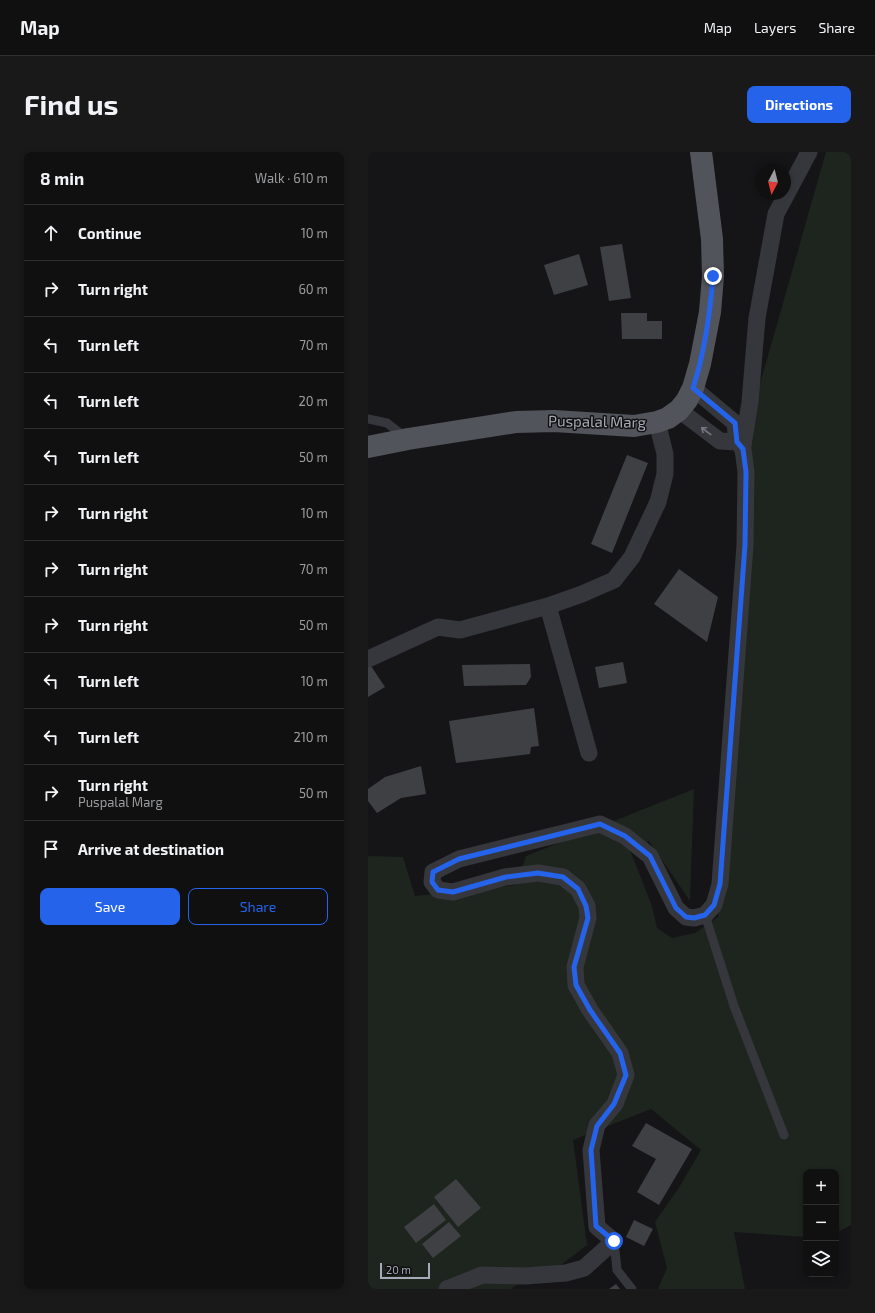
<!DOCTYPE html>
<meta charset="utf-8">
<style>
:root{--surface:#101011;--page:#19191a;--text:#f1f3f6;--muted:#9c9d9f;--line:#303031;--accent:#2563eb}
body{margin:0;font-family:"Exo 2",sans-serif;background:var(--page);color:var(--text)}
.controls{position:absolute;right:12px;bottom:12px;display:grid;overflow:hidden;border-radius:8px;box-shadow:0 2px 6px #0003}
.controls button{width:36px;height:36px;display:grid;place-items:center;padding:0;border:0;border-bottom:1px solid var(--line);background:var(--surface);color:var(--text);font:20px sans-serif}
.compass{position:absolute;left:387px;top:12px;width:36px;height:36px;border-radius:50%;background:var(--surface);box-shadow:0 2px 6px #0003;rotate:187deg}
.scale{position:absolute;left:12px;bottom:10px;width:50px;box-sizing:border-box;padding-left:4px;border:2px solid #a6acb7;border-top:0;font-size:11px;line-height:14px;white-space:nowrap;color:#a6acb7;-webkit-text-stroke:3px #101012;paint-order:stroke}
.stop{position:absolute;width:12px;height:12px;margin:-9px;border:3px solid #2563eb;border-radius:50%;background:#fff}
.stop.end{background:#2563eb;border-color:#fff;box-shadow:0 1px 4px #0008}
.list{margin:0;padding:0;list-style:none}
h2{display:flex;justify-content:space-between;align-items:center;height:52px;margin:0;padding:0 16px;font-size:17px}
h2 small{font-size:13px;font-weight:400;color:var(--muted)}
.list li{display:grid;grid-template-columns:26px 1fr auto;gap:12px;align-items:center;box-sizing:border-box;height:56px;padding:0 16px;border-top:1px solid var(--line)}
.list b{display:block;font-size:15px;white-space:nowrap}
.list p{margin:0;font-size:13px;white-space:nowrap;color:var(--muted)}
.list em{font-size:13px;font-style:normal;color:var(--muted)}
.actions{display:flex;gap:8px;padding:12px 16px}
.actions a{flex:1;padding:9px 0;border:1px solid var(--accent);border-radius:8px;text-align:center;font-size:14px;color:var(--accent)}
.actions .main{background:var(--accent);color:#fff}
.icon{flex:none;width:22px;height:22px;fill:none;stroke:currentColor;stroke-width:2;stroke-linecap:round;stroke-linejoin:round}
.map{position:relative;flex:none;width:483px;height:1137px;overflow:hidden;border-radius:8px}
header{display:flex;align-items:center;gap:24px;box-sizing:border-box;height:56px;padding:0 20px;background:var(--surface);border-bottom:1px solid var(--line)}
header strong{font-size:19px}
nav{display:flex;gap:22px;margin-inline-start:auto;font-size:14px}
.intro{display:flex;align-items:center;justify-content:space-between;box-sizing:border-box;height:96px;padding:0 24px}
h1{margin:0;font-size:28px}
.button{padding:10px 18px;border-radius:8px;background:var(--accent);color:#fff;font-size:14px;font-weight:700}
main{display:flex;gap:24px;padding:0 24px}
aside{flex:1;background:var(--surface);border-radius:8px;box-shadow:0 2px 6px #0003}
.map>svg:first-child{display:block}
.green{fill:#1d251e}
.building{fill:#3f4044}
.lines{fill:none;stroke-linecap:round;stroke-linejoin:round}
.service{stroke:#36373c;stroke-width:9}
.minor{stroke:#36373c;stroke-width:17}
.primary{stroke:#52545b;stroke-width:22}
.oneway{stroke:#747780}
.route{stroke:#2563eb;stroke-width:5}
.labels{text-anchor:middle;stroke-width:3;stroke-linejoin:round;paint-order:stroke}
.street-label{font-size:15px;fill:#a6acb7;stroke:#101012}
</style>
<header>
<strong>Map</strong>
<nav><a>Map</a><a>Layers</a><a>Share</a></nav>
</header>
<div class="intro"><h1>Find us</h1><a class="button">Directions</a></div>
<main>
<aside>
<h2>8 min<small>Walk · 610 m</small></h2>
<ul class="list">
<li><svg class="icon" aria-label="ahead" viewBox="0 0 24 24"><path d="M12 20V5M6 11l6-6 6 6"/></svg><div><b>Continue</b></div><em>10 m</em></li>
<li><svg class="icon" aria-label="right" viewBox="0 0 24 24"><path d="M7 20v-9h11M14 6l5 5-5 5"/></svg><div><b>Turn right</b></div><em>60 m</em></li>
<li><svg class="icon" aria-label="left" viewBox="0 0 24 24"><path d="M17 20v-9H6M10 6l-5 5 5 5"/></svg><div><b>Turn left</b></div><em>70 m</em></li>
<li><svg class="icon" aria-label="left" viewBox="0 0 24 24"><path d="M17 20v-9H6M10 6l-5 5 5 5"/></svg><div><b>Turn left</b></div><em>20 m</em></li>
<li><svg class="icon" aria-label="left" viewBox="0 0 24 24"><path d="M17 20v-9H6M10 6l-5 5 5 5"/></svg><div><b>Turn left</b></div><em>50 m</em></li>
<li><svg class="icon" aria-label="right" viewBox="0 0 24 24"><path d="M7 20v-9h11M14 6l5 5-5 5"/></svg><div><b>Turn right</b></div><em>10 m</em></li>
<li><svg class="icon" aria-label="right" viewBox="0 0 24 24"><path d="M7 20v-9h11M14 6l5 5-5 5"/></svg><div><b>Turn right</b></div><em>70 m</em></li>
<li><svg class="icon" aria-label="right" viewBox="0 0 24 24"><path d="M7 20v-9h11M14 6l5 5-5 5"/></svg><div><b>Turn right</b></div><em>50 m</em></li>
<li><svg class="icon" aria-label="left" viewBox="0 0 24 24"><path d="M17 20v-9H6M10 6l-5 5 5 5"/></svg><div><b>Turn left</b></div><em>10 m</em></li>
<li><svg class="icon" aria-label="left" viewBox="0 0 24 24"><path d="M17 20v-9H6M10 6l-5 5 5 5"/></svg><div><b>Turn left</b></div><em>210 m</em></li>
<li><svg class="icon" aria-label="right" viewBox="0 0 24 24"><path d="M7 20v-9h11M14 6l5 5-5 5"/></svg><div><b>Turn right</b><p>Puspalal Marg</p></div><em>50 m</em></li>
<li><svg class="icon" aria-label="arrive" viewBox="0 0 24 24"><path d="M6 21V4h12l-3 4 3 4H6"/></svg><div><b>Arrive at destination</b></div></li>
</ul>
<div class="actions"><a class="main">Save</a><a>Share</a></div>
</aside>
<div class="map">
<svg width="483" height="1137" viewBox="0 0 483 1137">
<rect width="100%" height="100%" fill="#151517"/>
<!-- green -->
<path class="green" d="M 458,0 L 483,0 L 483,1073 L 468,1081 L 468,1020 L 438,1020 L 438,1085 L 366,1080 L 377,1137 L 290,1137 L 299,1116 L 287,1070 L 312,1034 L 333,998 L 283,957 L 205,988 L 219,1093 L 189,1116 L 145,1135 L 143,1137 L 0,1137 L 0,704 L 35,705 L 47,744 L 148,733 L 158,704 L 326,637 L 322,749 L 281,689 L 262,698 L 284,754 L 289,776 L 304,786 L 327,781 L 350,765 L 362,624 L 372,302 Z"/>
<!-- building -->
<path class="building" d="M 254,92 L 263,146 L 241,149 L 232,95 Z
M 211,102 L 220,133 L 186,143 L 176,113 Z
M 253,161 L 279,161 L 279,169 L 294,169 L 294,187 L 254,187 Z
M 259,303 L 280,311 L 244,401 L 223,392 Z
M 311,417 L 350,445 L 339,490 L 286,452 Z
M 255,510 L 259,531 L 231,536 L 227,515 Z
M 162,512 L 163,525 L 158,533 L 96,534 L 94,513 Z
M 3,514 L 17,535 L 0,545 L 0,515 Z
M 166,556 L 171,594 L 163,595 L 162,602 L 88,611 L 81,569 Z
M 53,614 L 58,642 L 33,646 L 9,661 L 0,649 L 0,637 L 17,625 Z
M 278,971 L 324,997 L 291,1053 L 269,1040 L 288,1007 L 264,994 Z
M 88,1027 L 113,1056 L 90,1075 L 66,1045 Z
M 66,1052 L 78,1068 L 48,1091 L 36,1075 Z
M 266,1068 L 285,1077 L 276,1094 L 258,1085 Z
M 81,1070 L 93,1084 L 65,1106 L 54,1092 Z
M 248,1132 L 252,1137 L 241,1137 Z"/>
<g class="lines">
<!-- service -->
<path class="service" d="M 0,267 L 19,271 L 37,285
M 337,763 L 366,854 L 416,983
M 246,1089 L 249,1118 L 264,1137"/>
<!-- minor -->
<path class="minor" d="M 311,258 L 352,289 L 369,290
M 375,293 L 382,250 L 389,166 L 408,62 L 441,0
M 180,454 L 221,601
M 0,507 L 70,475 L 92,478 L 180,454 L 214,442 L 246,428 L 264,405 L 290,350 L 297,322 L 297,302 L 289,270
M 79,1137 L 114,1123 L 157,1124 L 198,1121 L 216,1116 L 246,1089 L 229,1075 L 223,998 L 229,973 L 247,952 L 258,923 L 252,901 L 222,858 L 208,833 L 207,815 L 220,766 L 219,754 L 210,737 L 195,725 L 170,721 L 137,725 L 85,740 L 70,738 L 64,730 L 65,720 L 91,707 L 232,672 L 257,684 L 282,704 L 308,756 L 318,765 L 326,766 L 337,763 L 346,753 L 352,732 L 377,393 L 378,320 L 375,297 L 369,290 L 367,271 L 325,236"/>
<!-- primary -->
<path class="primary" d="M 0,295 L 40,287 L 148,270 L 186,269 L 266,274 L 289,270 L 300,266 L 311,258 L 319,248 L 325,236 L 332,212 L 342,160 L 345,124 L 344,87 L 333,0"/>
</g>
<!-- one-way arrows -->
<defs><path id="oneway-shaft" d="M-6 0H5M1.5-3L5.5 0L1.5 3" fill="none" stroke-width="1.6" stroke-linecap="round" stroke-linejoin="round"/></defs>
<use class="oneway" href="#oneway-shaft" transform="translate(338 279) rotate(-143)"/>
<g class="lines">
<!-- route -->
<path class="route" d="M 246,1089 L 228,1074 L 223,998 L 229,974 L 246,952 L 258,923 L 252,901 L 222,858 L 208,833 L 206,815 L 220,766 L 218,754 L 210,737 L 195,725 L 170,721 L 138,725 L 85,740 L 70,738 L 64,730 L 65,720 L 91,707 L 232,672 L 257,684 L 282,704 L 308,756 L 318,765 L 326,766 L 337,763 L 346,753 L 352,732 L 377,393 L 378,320 L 375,297 L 369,290 L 367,271 L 325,236 C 337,199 342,163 345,124"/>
</g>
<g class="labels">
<!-- street labels -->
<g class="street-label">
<text transform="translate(229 270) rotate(1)" y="5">Puspalal Marg</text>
</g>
</g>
</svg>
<div class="controls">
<button>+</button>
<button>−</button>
<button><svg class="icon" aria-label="layers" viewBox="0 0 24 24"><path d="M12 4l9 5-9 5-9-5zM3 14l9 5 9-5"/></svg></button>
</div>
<svg class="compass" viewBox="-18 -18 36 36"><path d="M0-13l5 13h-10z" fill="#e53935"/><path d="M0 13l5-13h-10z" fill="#9c9d9f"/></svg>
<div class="scale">20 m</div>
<div class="stop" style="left:246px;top:1089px"></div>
<div class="stop end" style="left:345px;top:124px"></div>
</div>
</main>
